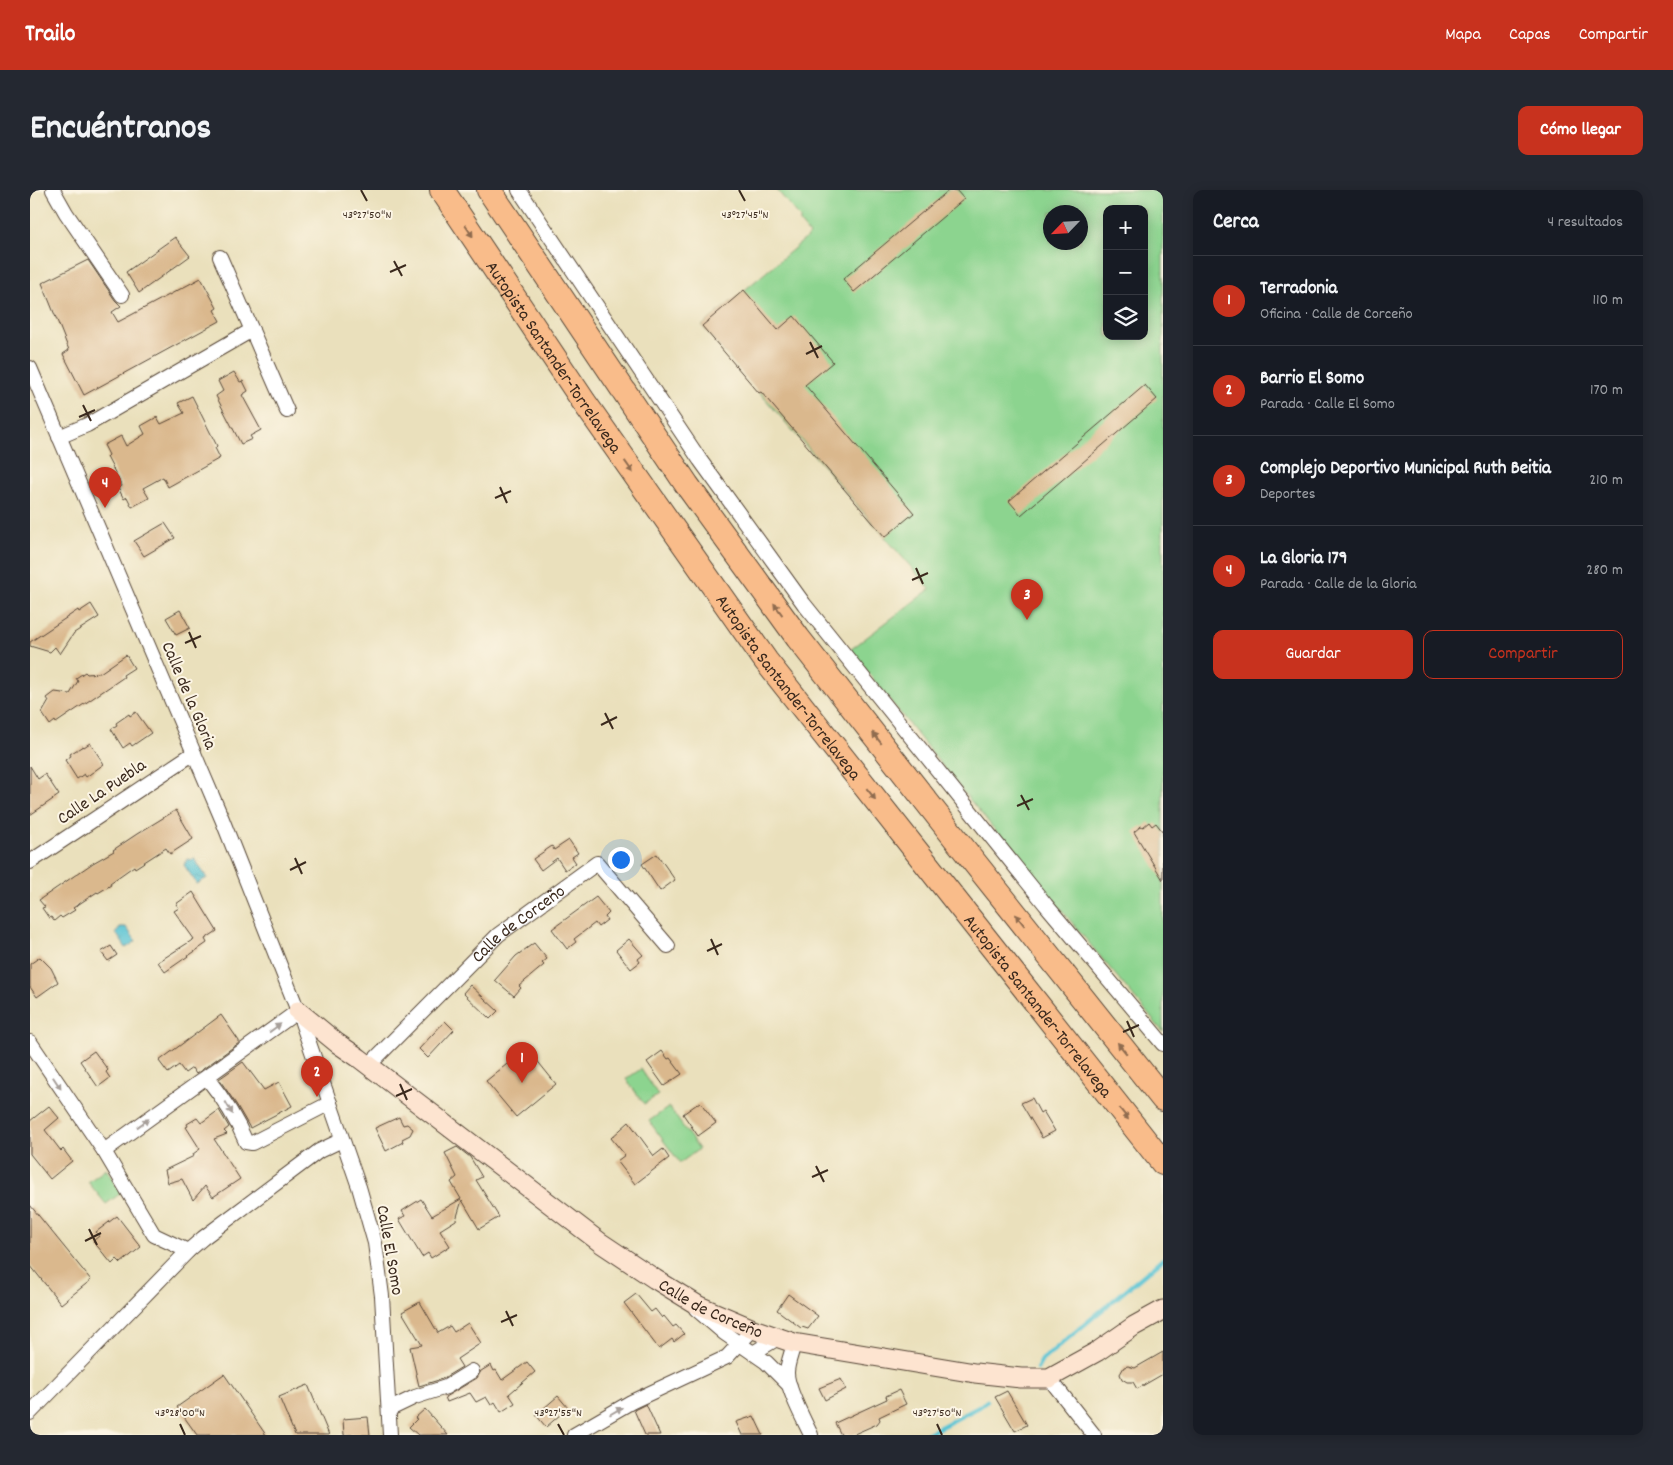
<!DOCTYPE html>
<html lang="es">
<meta charset="utf-8">
<style>
:root{--surface:#171b24;--page:#242831;--text:#f1f3f6;--muted:#9ea1a6;--line:#363941;--accent:#c8321e}
body{margin:0;font-family:Dekko,sans-serif;background:var(--page);color:var(--text)}
.controls{position:absolute;right:15px;top:15px;display:grid;overflow:hidden;border-radius:10px;box-shadow:0 2px 12px #0003}
.controls button{width:45px;height:45px;display:grid;place-items:center;padding:0;border:0;border-bottom:1px solid var(--line);background:var(--surface);color:var(--text);font:25px sans-serif}
.compass{position:absolute;left:1013px;top:15px;width:45px;height:45px;border-radius:50%;background:var(--surface);box-shadow:0 2px 12px #0003;rotate:245deg}
.you{position:absolute;left:590px;top:669px;width:18px;height:18px;margin:-12px;border:4px solid #fff;border-radius:50%;background:#1a73e8;box-shadow:0 0 0 8px #1a73e833}
.badge{display:grid;place-items:center;width:32px;height:32px;border-radius:50%;background:var(--accent);color:#fff;font-size:16px;font-weight:700}
.pin{position:absolute;translate:-50% -41px;filter:drop-shadow(0 1px 2px #0008)}
.pin::after{content:'';position:absolute;top:26px;width:18px;height:15px;background:inherit;clip-path:polygon(0 0,100% 0,50% 100%)}
.list{margin:0;padding:0;list-style:none}
h2{display:flex;justify-content:space-between;align-items:center;height:65px;margin:0;padding:0 20px;font-size:21px}
h2 small{font-size:16px;font-weight:400;color:var(--muted)}
.list li{display:grid;grid-template-columns:32px 1fr auto;gap:15px;align-items:center;box-sizing:border-box;height:90px;padding:0 20px;border-top:1px solid var(--line)}
.list b{display:block;font-size:19px;white-space:nowrap}
.list p{margin:0;font-size:16px;white-space:nowrap;color:var(--muted)}
.list em{font-size:16px;font-style:normal;color:var(--muted)}
.actions{display:flex;gap:10px;padding:15px 20px}
.actions a{flex:1;padding:11px 0;border:1px solid var(--accent);border-radius:10px;text-align:center;font-size:18px;color:var(--accent)}
.actions .main{background:var(--accent);color:#fff}
.icon{flex:none;width:28px;height:28px;fill:none;stroke:currentColor;stroke-width:2;stroke-linecap:round;stroke-linejoin:round}
.map{position:relative;flex:none;width:1133px;height:1245px;overflow:hidden;border-radius:10px}
header{display:flex;align-items:center;gap:30px;box-sizing:border-box;height:70px;padding:0 25px;background:var(--accent);color:#fff}
header strong{font-size:24px}
nav{display:flex;gap:28px;margin-inline-start:auto;font-size:18px}
.intro{display:flex;align-items:center;justify-content:space-between;box-sizing:border-box;height:120px;padding:0 30px}
h1{margin:0;font-size:35px}
.button{padding:12px 22px;border-radius:10px;background:var(--accent);color:#fff;font-size:18px;font-weight:700}
main{display:flex;gap:30px;padding:0 30px}
aside{flex:1;background:var(--surface);border-radius:10px;box-shadow:0 2px 12px #0003}
.map>svg:first-child{display:block}
.park{fill:#8cd48f;stroke:#647f56;fill-rule:evenodd}
.water{fill:url(#water-ripples);stroke:#4a7779}
.lines{fill:none;stroke-linecap:round;stroke-linejoin:round}
.stream{stroke:#5ac4d4;stroke-width:4.5}
.building{fill:#dab88d}
.street-casing{stroke:#554536;stroke-width:16}
.secondary-casing{stroke:#554536;stroke-width:21}
.highway-casing{stroke:#554536;stroke-width:26}
.street{stroke:#fff;stroke-width:14}
.secondary{stroke:#fde4d0;stroke-width:19}
.highway{stroke:#f9bc8a;stroke-width:24}
.oneway{fill:#906c4f}
.oneway2{fill:#a79f9a}
.ticks{fill:none;stroke:#3b2a1e;stroke-width:2}
.labels{text-anchor:middle;stroke-width:4;stroke-linejoin:round;paint-order:stroke}
.street-label{font-size:18px;fill:#3b2a1e;stroke:#fcf5e5}
.ticks-label{font-size:12px;text-anchor:middle;fill:#3b2a1e;stroke:#fcf5e5;stroke-width:4;stroke-linejoin:round;paint-order:stroke}
</style>
<header>
<strong>Trailo</strong>
<nav><a>Mapa</a><a>Capas</a><a>Compartir</a></nav>
</header>
<div class="intro"><h1>Encuéntranos</h1><a class="button">Cómo llegar</a></div>
<main>
<div class="map">
<svg width="1133" height="1245" viewBox="0 0 1133 1245">
<defs>
<pattern id="water-ripples" width="26" height="14" patternUnits="userSpaceOnUse" patternTransform="scale(1.25)"><rect width="26" height="14" fill="#5ac4d4"/><path d="M2 4q2-2 4 0t4 0M15 11q2-2 4 0t4 0" fill="none" stroke="#4c9fab"/></pattern>
</defs>
<rect width="100%" height="100%" fill="#fcf5e5"/>
<filter id="ink" filterUnits="userSpaceOnUse"><feTurbulence type="fractalNoise" baseFrequency=".02" numOctaves="2"/><feDisplacementMap in="SourceGraphic" scale="10" xChannelSelector="R" yChannelSelector="G"/><feConvolveMatrix kernelMatrix="1 2 1 2 8 2 1 2 1" color-interpolation-filters="sRGB"/></filter>
<filter id="wash" filterUnits="userSpaceOnUse"><feTurbulence type="fractalNoise" baseFrequency=".0096" numOctaves="4" result="noise"/><feDisplacementMap in="SourceGraphic" scale="20" xChannelSelector="R" yChannelSelector="G"/><feGaussianBlur stdDeviation="1.12" result="paint"/><feColorMatrix in="noise" values="0 0 0 0 0 0 0 0 0 0 0 0 0 0 0 0 0 1.4 0 .05"/><feComposite in="paint" operator="in"/></filter>
<g filter="url(#wash)">
<rect width="100%" height="100%" fill="#eae0bc"/>
<!-- park -->
<path class="park" d="M 747,0 L 1133,0 L 1133,842 L 925,592 L 820,460 L 900,399 L 672,136 L 780,45 L 770,33 L 770,28 ZM 1077,19 L 1114,19 L 1114,146 L 1077,146 ZM 1021,22 L 1050,22 L 1050,52 L 1021,52 Z
M 611,879 L 628,905 L 614,914 L 596,889 Z
M 639,917 L 669,959 L 650,973 L 619,931 Z
M 76,979 L 91,1003 L 76,1014 L 58,992 Z"/>
<!-- water -->
<path class="water" d="M 164,668 L 177,688 L 167,694 L 154,675 L 158,669 L 162,670 Z
M 90,737 L 96,737 L 106,751 L 96,758 L 86,743 Z"/>
<g class="lines">
<!-- stream -->
<path class="stream" d="M 1007,1179 L 1012,1170 L 1133,1069
M 895,1245 L 949,1217 L 957,1211"/>
</g>
<g id="blocks">
<!-- building -->
<path class="building" d="M 919,0 L 926,0 L 934,9 L 824,102 L 813,89 Z
M 145,47 L 160,66 L 109,103 L 96,82 Z
M 58,70 L 85,110 L 91,116 L 82,122 L 88,132 L 171,88 L 187,118 L 184,120 L 190,131 L 54,205 L 33,164 L 39,160 L 12,93 Z
M 714,100 L 748,140 L 764,126 L 803,172 L 775,195 L 884,323 L 855,347 L 731,202 L 729,203 L 672,136 Z
M 204,182 L 210,192 L 213,191 L 218,201 L 212,205 L 231,240 L 220,246 L 222,249 L 211,254 L 186,206 L 193,201 L 188,191 Z
M 1115,195 L 1127,209 L 991,325 L 979,311 Z
M 162,206 L 187,256 L 185,258 L 190,268 L 138,297 L 133,287 L 113,298 L 119,308 L 102,317 L 97,307 L 94,309 L 88,298 L 92,296 L 77,267 L 79,265 L 74,255 L 91,246 L 96,256 L 115,244 L 111,236 L 127,227 L 131,234 L 154,223 L 148,213 Z
M 135,333 L 145,348 L 114,366 L 104,351 Z
M 61,414 L 69,427 L 44,443 L 30,464 L 25,457 L 20,462 L 0,456 L 0,452 L 48,420 L 49,422 Z
M 150,420 L 160,438 L 146,445 L 136,428 Z
M 96,465 L 104,478 L 93,485 L 94,487 L 26,533 L 25,531 L 20,535 L 12,523 L 19,511 L 17,508 L 25,502 L 40,504 L 48,491 L 46,488 L 55,482 L 57,484 L 70,483 Z
M 106,522 L 121,543 L 102,556 L 100,553 L 93,558 L 81,539 L 87,535 L 86,533 L 99,524 L 100,526 Z
M 60,553 L 74,574 L 56,587 L 54,584 L 47,589 L 35,570 L 41,566 L 40,564 L 53,556 L 54,557 Z
M 0,576 L 8,589 L 15,584 L 29,605 L 0,625 Z
M 146,620 L 163,649 L 140,664 L 136,658 L 105,678 L 104,676 L 80,693 L 81,695 L 68,703 L 67,702 L 43,718 L 45,720 L 32,728 L 30,726 L 24,731 L 21,727 L 19,728 L 12,718 L 15,717 L 9,710 L 63,673 L 84,661 L 83,660 L 107,644 Z
M 1119,632 L 1122,636 L 1126,633 L 1133,642 L 1133,690 L 1104,642 L 1111,636 L 1113,637 Z
M 539,650 L 548,663 L 542,667 L 546,673 L 535,680 L 527,668 L 511,680 L 503,669 L 522,656 L 524,660 Z
M 627,664 L 645,690 L 630,701 L 612,674 Z
M 163,702 L 187,741 L 175,749 L 177,753 L 135,782 L 128,772 L 164,749 L 144,721 L 149,718 L 146,714 Z
M 566,707 L 579,723 L 575,727 L 577,730 L 568,737 L 565,733 L 544,749 L 546,752 L 537,759 L 522,739 Z
M 599,749 L 613,765 L 608,769 L 610,772 L 601,779 L 586,760 Z
M 504,753 L 517,769 L 512,773 L 514,775 L 489,796 L 491,798 L 484,806 L 465,790 L 486,766 Z
M 81,756 L 87,765 L 78,771 L 71,762 Z
M 10,767 L 21,778 L 28,792 L 7,807 L 0,797 L 0,774 Z
M 440,795 L 468,821 L 460,829 L 433,803 Z
M 191,825 L 209,851 L 209,853 L 166,884 L 162,878 L 155,883 L 149,875 L 138,883 L 129,871 Z
M 415,831 L 424,840 L 398,868 L 389,859 Z
M 497,858 L 526,894 L 486,927 L 456,891 Z
M 64,861 L 78,880 L 76,882 L 80,888 L 68,897 L 50,871 Z
M 632,861 L 638,869 L 640,868 L 652,884 L 634,896 L 617,872 Z
M 213,872 L 234,900 L 249,892 L 262,916 L 220,938 L 206,914 L 189,889 Z
M 1002,908 L 1010,923 L 1013,921 L 1025,941 L 1012,948 L 991,913 Z
M 670,912 L 686,933 L 668,946 L 653,924 Z
M 19,916 L 29,928 L 15,940 L 31,961 L 33,959 L 42,971 L 20,989 L 0,964 L 0,931 Z
M 189,920 L 199,937 L 194,941 L 197,944 L 184,949 L 210,989 L 183,1007 L 175,996 L 163,1010 L 152,989 L 138,993 L 135,980 L 164,966 L 163,964 L 170,959 L 156,937 L 158,936 L 157,934 L 167,928 L 171,933 Z
M 369,927 L 373,935 L 377,934 L 383,939 L 380,945 L 372,949 L 373,952 L 356,961 L 345,938 Z
M 599,932 L 624,966 L 633,959 L 639,968 L 605,994 L 587,971 L 595,965 L 581,948 Z
M 427,957 L 440,967 L 452,987 L 446,990 L 469,1027 L 449,1039 L 432,1010 L 426,1030 L 410,1040 L 420,1056 L 401,1068 L 398,1063 L 392,1067 L 369,1029 L 375,1026 L 372,1021 L 391,1009 L 402,1026 L 431,1009 L 421,992 L 427,987 L 415,963 Z
M 0,1015 L 61,1090 L 31,1114 L 0,1075 Z
M 87,1026 L 111,1057 L 91,1073 L 87,1069 L 82,1074 L 63,1051 L 69,1046 L 66,1042 Z
M 606,1104 L 621,1122 L 625,1119 L 632,1128 L 634,1126 L 643,1137 L 646,1135 L 654,1144 L 644,1152 L 642,1149 L 629,1159 L 594,1113 Z
M 758,1104 L 788,1126 L 778,1139 L 772,1137 L 771,1138 L 747,1120 Z
M 390,1112 L 408,1143 L 420,1136 L 424,1142 L 438,1133 L 451,1153 L 427,1169 L 432,1177 L 412,1189 L 389,1196 L 380,1157 L 392,1155 L 372,1122 Z
M 1133,1162 L 1133,1184 L 1107,1199 L 1103,1192 L 1097,1192 L 1092,1189 L 1090,1184 L 1094,1177 L 1098,1176 L 1105,1178 Z
M 497,1172 L 505,1182 L 479,1204 L 485,1213 L 471,1222 L 465,1212 L 461,1215 L 456,1207 L 446,1212 L 440,1203 L 417,1212 L 415,1207 L 447,1188 L 451,1181 L 461,1175 L 464,1181 L 466,1180 L 472,1190 Z
M 194,1184 L 236,1245 L 167,1245 L 147,1217 Z
M 811,1189 L 816,1199 L 795,1210 L 789,1198 Z
M 278,1195 L 299,1245 L 265,1245 L 249,1207 Z
M 869,1200 L 876,1214 L 849,1227 L 850,1230 L 847,1234 L 822,1245 L 811,1245 L 805,1233 L 857,1209 L 856,1206 Z
M 977,1201 L 997,1235 L 985,1241 L 965,1207 Z
M 528,1206 L 538,1218 L 516,1237 L 506,1225 Z
M 616,1214 L 630,1245 L 615,1245 L 604,1220 Z
M 395,1219 L 418,1245 L 388,1245 L 379,1237 L 387,1229 L 385,1228 Z
M 724,1226 L 733,1245 L 712,1245 L 706,1232 Z
M 338,1227 L 340,1245 L 314,1245 L 313,1229 Z"/>
</g>
</g>
<g filter="url(#ink)">
<use href="#blocks" fill-opacity="0" stroke="#554536" stroke-width="1"/>
<g class="lines">
<!-- street casing -->
<g class="street-casing">
<g id="street">
<path d="M 23,0 L 36,23 L 92,105"/>
<path d="M 489,0 L 670,270 L 774,414 L 1016,715 L 1133,854"/>
<path d="M 190,67 L 257,221"/>
<path d="M 0,178 L 192,629 L 268,821 L 329,997 L 345,1053 L 352,1106 L 360,1245"/>
<path d="M 29,247 L 57,235 L 222,140"/>
<path d="M 0,672 L 164,563"/>
<path d="M 0,852 L 74,961 L 124,1045 L 158,1061"/>
<path id="s1" d="M 339,875 L 468,745 L 567,673 L 638,756"/>
<path d="M 177,888 C 193,908 206,928 216,952 L 222,953 L 300,913"/>
<path d="M 74,961 L 268,821"/>
<path d="M 666,1119 L 694,1143 L 736,1172 L 760,1196"/>
<path d="M 764,1153 C 762,1163 757,1173 757,1183 C 757,1199 774,1230 781,1245"/>
<path d="M 723,1163 L 748,1148"/>
<path d="M 1019,1188 L 1064,1245"/>
<path d="M 360,1219 L 385,1207 L 416,1197 L 442,1181"/>
<path d="M 0,1223 L 158,1061 L 173,1048 L 289,961 L 312,950"/>
<path d="M 544,1245 L 601,1212 L 697,1167 L 723,1139"/>
</g>
</g>
<!-- secondary casing -->
<g class="secondary-casing">
<g id="secondary">
<path id="s2" d="M 268,821 L 307,853 L 329,868 L 571,1053 L 625,1089 L 669,1116 L 723,1139 L 764,1153 L 945,1183 L 991,1188 L 1019,1188 L 1068,1161 L 1104,1136 L 1133,1120"/>
</g>
</g>
<!-- highway casing -->
<g class="highway-casing">
<g id="highway">
<path id="s3" d="M 412,0 L 554,212 L 736,471 L 1133,973"/>
<path d="M 459,0 L 657,295 L 768,448 L 929,653 L 1133,909"/>
</g>
</g>
<!-- street -->
<use href="#street" class="street"/>
<!-- secondary -->
<use href="#secondary" class="secondary"/>
<!-- highway -->
<use href="#highway" class="highway"/>
</g>
<!-- one-way arrows -->
<defs><path id="oneway-solid" d="M-6-.8H1V-3.2L6.5 0L1 3.2V.8H-6Z" transform="scale(1.25)"/></defs>
<g class="oneway">
<use href="#oneway-solid" transform="translate(439 41) rotate(56)"/>
<use href="#oneway-solid" transform="translate(599 277) rotate(55)"/>
<use href="#oneway-solid" transform="translate(748 419) rotate(-126)"/>
<use href="#oneway-solid" transform="translate(847 548) rotate(-128)"/>
<use href="#oneway-solid" transform="translate(841 604) rotate(52)"/>
<use href="#oneway-solid" transform="translate(990 730) rotate(-128)"/>
<use href="#oneway-solid" transform="translate(1092 858) rotate(-129)"/>
<use href="#oneway-solid" transform="translate(1094 924) rotate(52)"/>
</g>
<g class="oneway2">
<use href="#oneway-solid" transform="translate(245 838) rotate(-36)"/>
<use href="#oneway-solid" transform="translate(27 893) rotate(57)"/>
<use href="#oneway-solid" transform="translate(199 918) rotate(61)"/>
<use href="#oneway-solid" transform="translate(113 933) rotate(-36)"/>
<use href="#oneway-solid" transform="translate(586 1221) rotate(-30)"/>
</g>
</g>
<!-- ticks -->
<path class="ticks" d="M 331,0 L 337,11M 709,0 L 715,11M 364,71 L 372,86M 360,82 L 376,75M 780,152 L 788,168M 776,164 L 792,156M 53,215 L 61,231M 49,227 L 65,220M 470,297 L 477,313M 465,308 L 481,301M 886,378 L 893,394M 882,390 L 898,383M 159,442 L 166,458M 155,453 L 171,446M 575,523 L 583,539M 571,535 L 587,527M 991,605 L 999,620M 987,616 L 1003,609M 265,668 L 272,684M 260,680 L 276,672M 681,749 L 688,765M 677,761 L 692,754M 1097,831 L 1104,847M 1093,842 L 1109,835M 370,894 L 377,910M 366,906 L 382,899M 786,976 L 794,992M 782,987 L 798,980M 59,1039 L 67,1055M 55,1051 L 71,1043M 476,1121 L 483,1136M 471,1132 L 487,1125M 150,1234 L 155,1245M 528,1234 L 534,1245M 907,1234 L 912,1245"/>
<g class="labels">
<!-- street labels -->
<g class="street-label">
<text dy="6" stroke="none"><textPath href="#s3" startOffset="201">Autopista Santander-Torrelavega</textPath></text>
<text dy="6" stroke="none"><textPath href="#s3" startOffset="606">Autopista Santander-Torrelavega</textPath></text>
<text transform="translate(160 505) rotate(67)" y="6">Calle de la Gloria</text>
<text transform="translate(71 601) rotate(-34)" y="6">Calle La Puebla</text>
<text dy="6" stroke="none"><textPath href="#s1" startOffset="206">Calle de Corceño</textPath></text>
<text dy="6" stroke="none"><textPath href="#s3" startOffset="1011">Autopista Santander-Torrelavega</textPath></text>
<text transform="translate(361 1060) rotate(80)" y="6">Calle El Somo</text>
<text dy="6" stroke="none"><textPath href="#s2" startOffset="510">Calle de Corceño</textPath></text>
</g>
</g>
<g class="ticks-label">
<text x="337" y="28">43°27'50"N</text>
<text x="715" y="28">43°27'45"N</text>
<text x="150" y="1226">43°28'00"N</text>
<text x="528" y="1226">43°27'55"N</text>
<text x="907" y="1226">43°27'50"N</text>
</g>
</svg>
<div class="controls">
<button>+</button>
<button>−</button>
<button><svg class="icon" aria-label="layers" viewBox="0 0 24 24"><path d="M12 4l9 5-9 5-9-5zM3 14l9 5 9-5"/></svg></button>
</div>
<svg class="compass" viewBox="-18 -18 36 36"><path d="M0-13l5 13h-10z" fill="#e53935"/><path d="M0 13l5-13h-10z" fill="#9ea1a6"/></svg>
<div class="you"></div>
<div class="pin badge" style="left:492px;top:893px">1</div>
<div class="pin badge" style="left:287px;top:907px">2</div>
<div class="pin badge" style="left:997px;top:430px">3</div>
<div class="pin badge" style="left:75px;top:318px">4</div>
</div>
<aside>
<h2>Cerca<small>4 resultados</small></h2>
<ul class="list">
<li><span class="badge">1</span><div><b>Terradonia</b><p>Oficina · Calle de Corceño</p></div><em>110 m</em></li>
<li><span class="badge">2</span><div><b>Barrio El Somo</b><p>Parada · Calle El Somo</p></div><em>170 m</em></li>
<li><span class="badge">3</span><div><b>Complejo Deportivo Municipal Ruth Beitia</b><p>Deportes</p></div><em>210 m</em></li>
<li><span class="badge">4</span><div><b>La Gloria 179</b><p>Parada · Calle de la Gloria</p></div><em>280 m</em></li>
</ul>
<div class="actions"><a class="main">Guardar</a><a>Compartir</a></div>
</aside>
</main>
